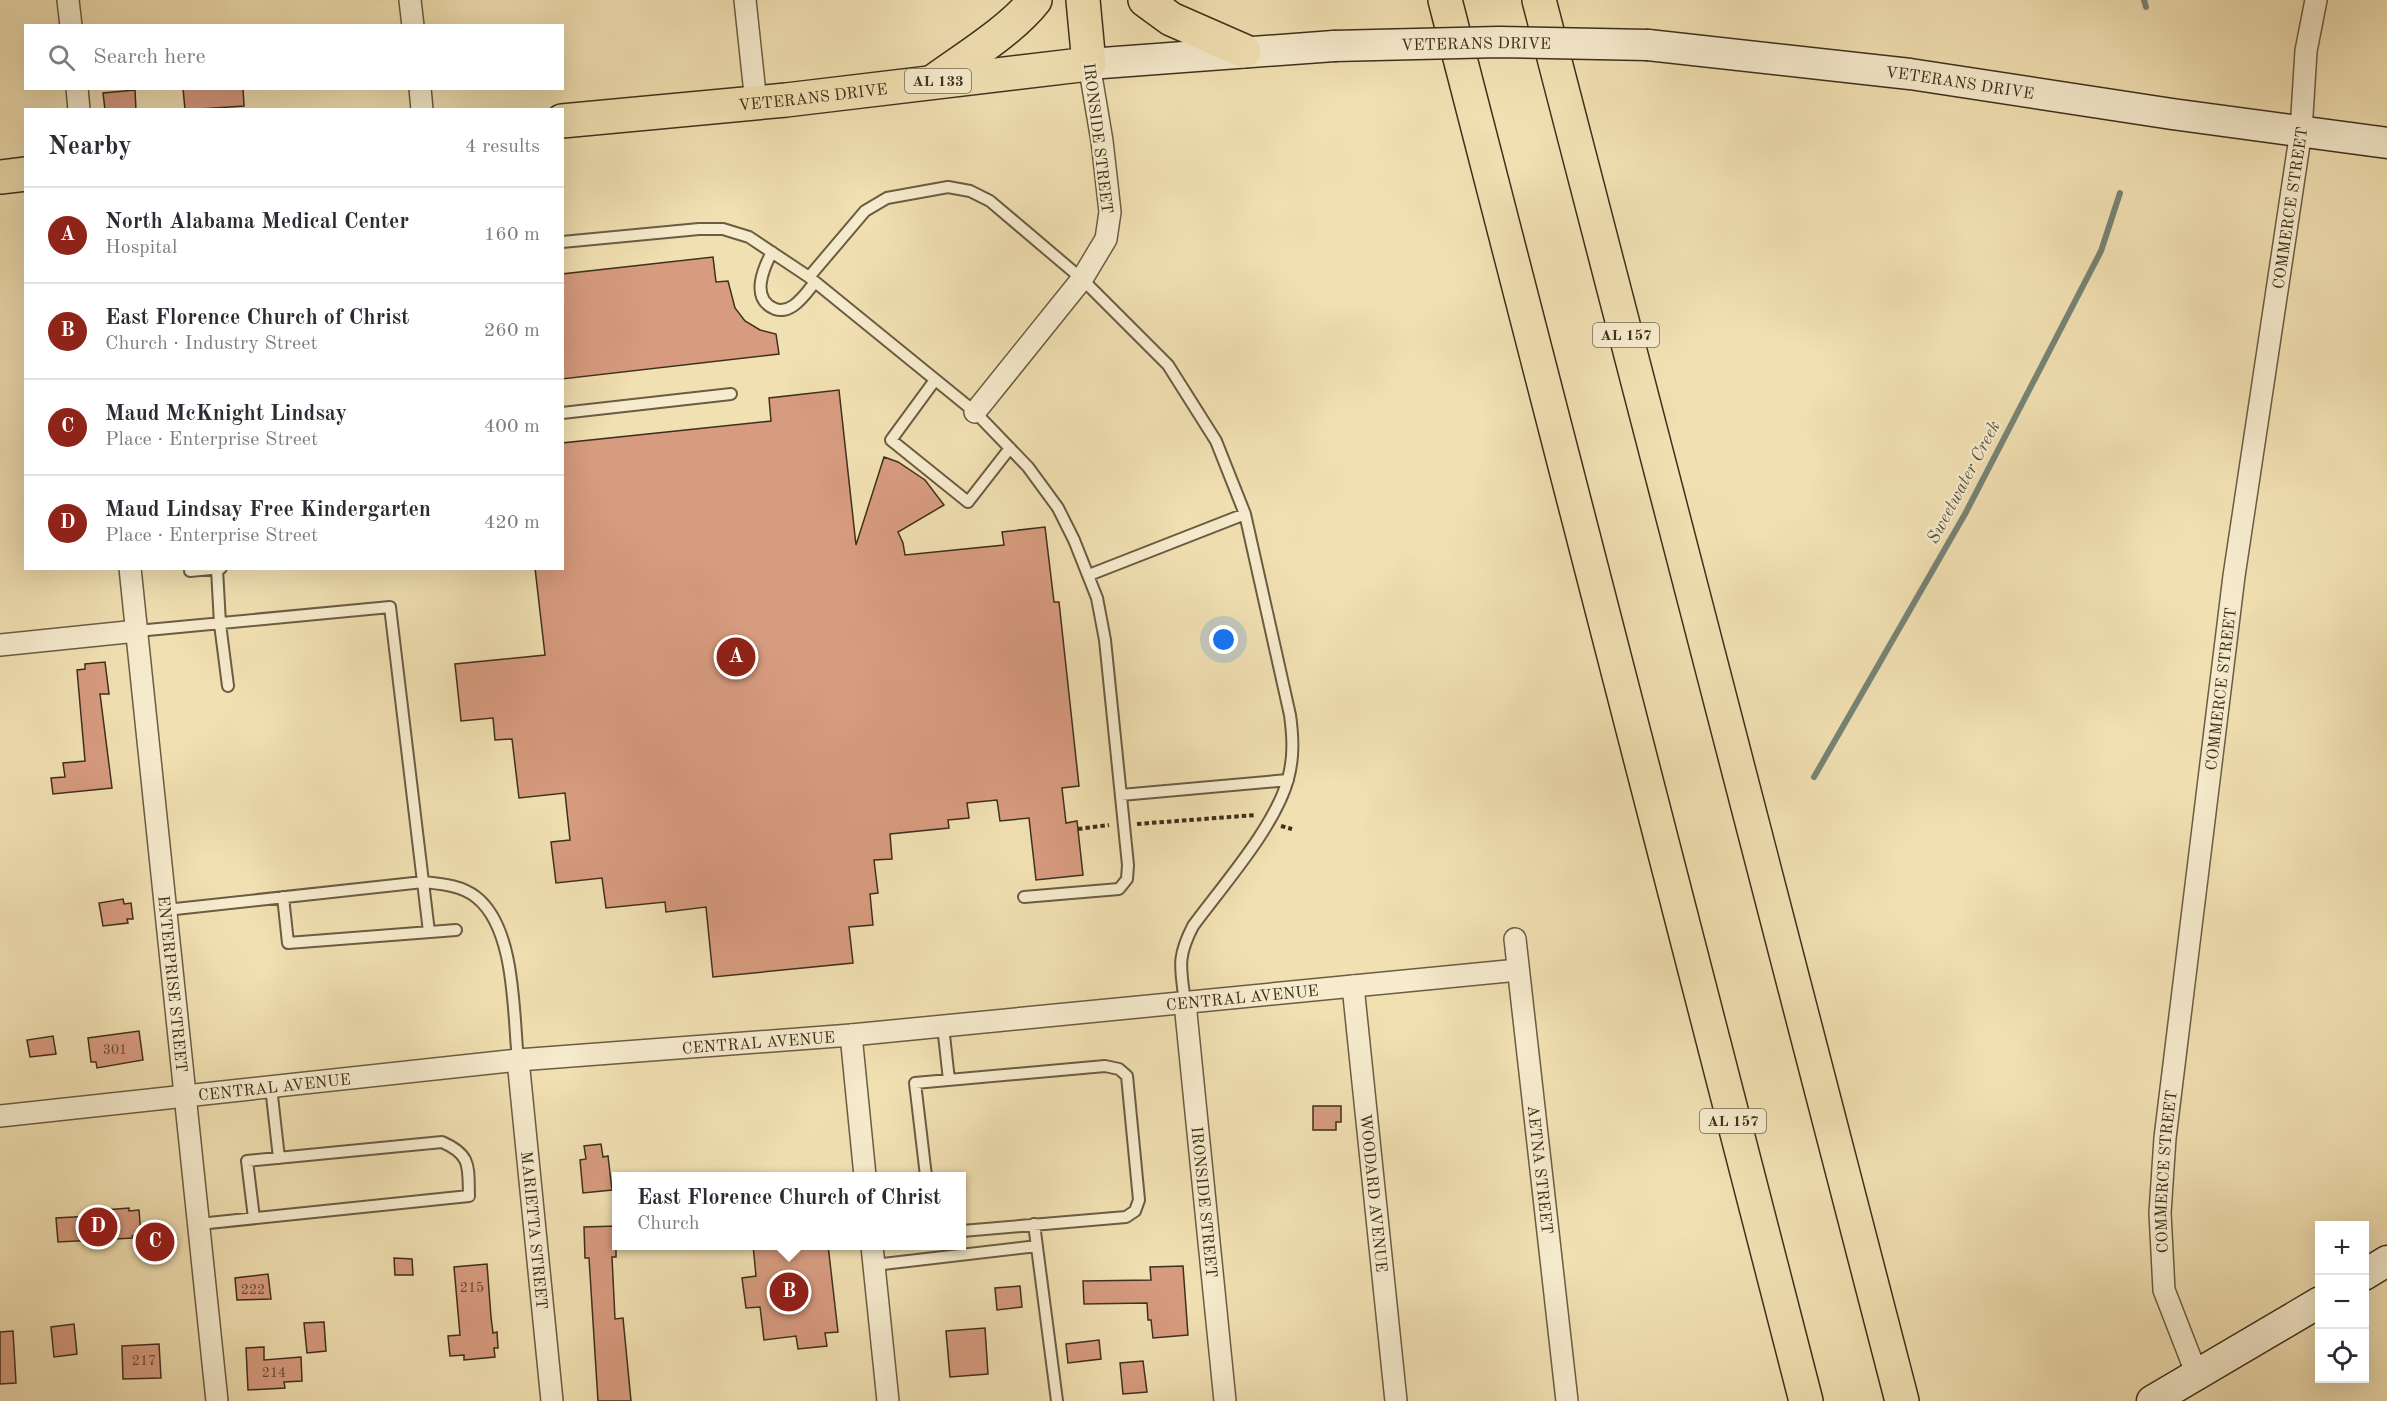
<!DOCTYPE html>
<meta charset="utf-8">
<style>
:root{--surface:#fff;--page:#f7f7f7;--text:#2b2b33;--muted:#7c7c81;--line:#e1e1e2;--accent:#8f2418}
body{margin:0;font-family:"Old Standard TT",serif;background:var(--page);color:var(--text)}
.controls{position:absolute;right:18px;bottom:18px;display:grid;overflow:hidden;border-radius:0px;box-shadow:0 6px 24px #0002}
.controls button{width:54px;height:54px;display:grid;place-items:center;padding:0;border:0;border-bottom:2px solid var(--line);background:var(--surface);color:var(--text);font:30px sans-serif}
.you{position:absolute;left:1224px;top:640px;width:21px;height:21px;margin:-15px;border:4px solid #fff;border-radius:50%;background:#1a73e8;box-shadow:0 0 0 9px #1a73e833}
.badge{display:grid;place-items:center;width:39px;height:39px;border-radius:50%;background:var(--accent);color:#fff;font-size:20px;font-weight:700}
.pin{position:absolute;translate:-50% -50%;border:3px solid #fff;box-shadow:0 2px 6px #0006}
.popup{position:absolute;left:612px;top:1172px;width:354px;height:78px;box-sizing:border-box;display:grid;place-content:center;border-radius:0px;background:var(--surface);filter:drop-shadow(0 2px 4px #0005);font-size:20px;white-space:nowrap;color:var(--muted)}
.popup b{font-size:22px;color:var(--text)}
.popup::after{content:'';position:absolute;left:50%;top:100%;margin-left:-12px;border:12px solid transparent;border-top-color:var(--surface)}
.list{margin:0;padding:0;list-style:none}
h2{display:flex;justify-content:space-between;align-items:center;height:78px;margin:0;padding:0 24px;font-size:26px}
h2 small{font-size:20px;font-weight:400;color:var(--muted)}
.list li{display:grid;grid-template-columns:39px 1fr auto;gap:18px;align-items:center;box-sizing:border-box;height:96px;padding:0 24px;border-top:2px solid var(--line)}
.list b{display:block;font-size:22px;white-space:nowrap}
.list p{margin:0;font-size:20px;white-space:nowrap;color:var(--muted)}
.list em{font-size:20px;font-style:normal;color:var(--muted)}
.icon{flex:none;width:33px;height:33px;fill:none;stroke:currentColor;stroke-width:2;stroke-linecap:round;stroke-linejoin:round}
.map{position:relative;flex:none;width:2387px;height:1401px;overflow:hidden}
.search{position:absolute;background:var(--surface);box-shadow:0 6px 24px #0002;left:24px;top:24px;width:540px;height:66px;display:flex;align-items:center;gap:15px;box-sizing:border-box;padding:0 21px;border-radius:0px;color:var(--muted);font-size:22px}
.panel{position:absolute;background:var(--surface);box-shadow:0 6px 24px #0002;left:24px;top:108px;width:540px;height:462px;border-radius:0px}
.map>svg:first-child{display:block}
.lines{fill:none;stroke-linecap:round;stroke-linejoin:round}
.stream{stroke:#768475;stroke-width:6}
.building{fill:#d79b7f;stroke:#3e301c;stroke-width:1.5}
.service-casing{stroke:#6b5c42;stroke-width:14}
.minor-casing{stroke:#6b5c42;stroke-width:24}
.secondary-casing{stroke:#3e301c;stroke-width:33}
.primary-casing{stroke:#3e301c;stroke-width:36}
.trunk-casing{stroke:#3e301c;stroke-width:36}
.path{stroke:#3e301c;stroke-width:4;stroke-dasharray:4.5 3;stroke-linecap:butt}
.service{stroke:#f6ebcd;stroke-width:10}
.minor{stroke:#f6ebcd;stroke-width:21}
.secondary{stroke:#f6ebcd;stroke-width:30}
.primary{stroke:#f1e0b2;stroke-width:33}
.trunk{stroke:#f1e0b2;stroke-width:33}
.secondary-bridge-casing{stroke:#3e301c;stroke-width:33;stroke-linecap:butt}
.secondary-bridge{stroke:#f6ebcd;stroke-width:30}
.labels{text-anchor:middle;stroke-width:4.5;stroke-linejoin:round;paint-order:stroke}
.number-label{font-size:14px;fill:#644b35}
.shield{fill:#f6ebcd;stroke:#756851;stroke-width:1.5}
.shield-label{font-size:15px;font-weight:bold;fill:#3e301c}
.street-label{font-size:16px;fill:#3e301c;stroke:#f6ebcd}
.water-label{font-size:18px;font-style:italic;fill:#555341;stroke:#f6ebcd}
</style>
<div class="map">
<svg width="2387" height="1401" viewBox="0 0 2387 1401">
<rect width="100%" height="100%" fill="#f1e0b2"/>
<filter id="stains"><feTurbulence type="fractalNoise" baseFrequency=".00333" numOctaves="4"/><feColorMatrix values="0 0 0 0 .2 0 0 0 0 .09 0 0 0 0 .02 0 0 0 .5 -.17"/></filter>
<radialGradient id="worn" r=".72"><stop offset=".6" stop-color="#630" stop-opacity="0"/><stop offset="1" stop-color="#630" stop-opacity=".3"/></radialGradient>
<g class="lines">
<!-- stream -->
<path class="stream" d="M 2144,0 L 2146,7
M 1814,777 L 1965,514 L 2101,251 L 2120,193"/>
</g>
<!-- building -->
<path class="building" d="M 183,88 L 243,88 L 244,106 L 185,110 Z
M 135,90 L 136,110 L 105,110 L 103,93 Z
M 713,257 L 716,282 L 728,281 L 735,308 L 745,321 L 760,330 L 776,334 L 779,354 L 562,379 L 562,274 Z
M 839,390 L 856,545 L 884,457 L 898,462 L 925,480 L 944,505 L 898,532 L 903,543 L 905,555 L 1004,545 L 1002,532 L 1045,527 L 1054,602 L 1059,602 L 1079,786 L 1062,788 L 1066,823 L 1077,821 L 1083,875 L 1036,880 L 1029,818 L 1000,821 L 997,800 L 967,803 L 969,818 L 948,820 L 949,828 L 890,834 L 892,859 L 874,860 L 878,893 L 870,894 L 873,925 L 849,927 L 853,963 L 713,977 L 706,907 L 666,912 L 665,902 L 606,908 L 602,878 L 556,883 L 551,842 L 570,840 L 565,793 L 519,798 L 512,739 L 495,740 L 493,718 L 461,721 L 455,664 L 545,655 L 535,568 L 562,568 L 562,443 L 771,421 L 769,398 Z
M 105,662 L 109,694 L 100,694 L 112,788 L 53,794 L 51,778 L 65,777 L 63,763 L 85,761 L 77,670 L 85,669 L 85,664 Z
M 123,899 L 124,904 L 131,903 L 133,919 L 127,919 L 128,923 L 103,926 L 99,903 Z
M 139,1031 L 143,1060 L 97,1068 L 96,1062 L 91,1062 L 88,1038 Z
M 53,1036 L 56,1054 L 30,1057 L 27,1040 Z
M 1313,1106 L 1341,1106 L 1341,1122 L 1336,1122 L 1336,1130 L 1313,1130 Z
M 601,1144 L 603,1157 L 608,1156 L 612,1190 L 583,1193 L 580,1160 L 586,1159 L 584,1146 Z
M 129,1208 L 129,1211 L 139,1210 L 141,1236 L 132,1236 L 133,1238 L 58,1242 L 56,1218 L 91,1216 L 91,1211 Z
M 616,1226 L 616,1257 L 612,1257 L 615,1319 L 623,1318 L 631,1401 L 598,1401 L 589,1258 L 585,1258 L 584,1227 Z
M 753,1245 L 828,1245 L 838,1332 L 825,1333 L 827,1346 L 798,1349 L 796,1336 L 764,1340 L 760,1307 L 746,1308 L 742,1278 L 756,1276 Z
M 394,1258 L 412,1259 L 413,1275 L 395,1275 Z
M 487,1264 L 491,1317 L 493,1333 L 497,1332 L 498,1348 L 494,1348 L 495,1357 L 464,1360 L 464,1355 L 450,1356 L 448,1336 L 460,1335 L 454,1267 Z
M 1183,1266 L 1188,1335 L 1153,1338 L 1151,1320 L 1148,1320 L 1147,1303 L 1084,1304 L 1083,1281 L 1151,1280 L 1150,1267 Z
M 268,1274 L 271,1299 L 237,1300 L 235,1278 Z
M 1020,1286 L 1022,1307 L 997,1310 L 995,1288 Z
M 324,1322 L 326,1351 L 307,1353 L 304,1323 Z
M 74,1324 L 77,1354 L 54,1357 L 51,1327 Z
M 985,1328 L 988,1374 L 950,1377 L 946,1331 Z
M 13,1331 L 16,1383 L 0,1384 L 0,1332 Z
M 1099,1340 L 1101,1359 L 1068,1363 L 1066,1344 Z
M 159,1344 L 161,1378 L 123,1379 L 122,1346 Z
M 264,1347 L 264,1360 L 301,1357 L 302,1381 L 284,1382 L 285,1388 L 248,1390 L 246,1348 Z
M 1143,1361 L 1147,1392 L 1123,1394 L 1120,1363 Z"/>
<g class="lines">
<!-- service casing -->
<g class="service-casing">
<path id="service" d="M 562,242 L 699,229 L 723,229 L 749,237 L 809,277 L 975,412 L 1028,467 L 1058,508 L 1074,540 L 1097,598 L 1105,640 L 1128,865 L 1127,879 L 1119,889 L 1024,897
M 772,252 C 763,269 750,299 775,309 C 781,311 787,310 793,306 C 802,300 808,291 815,282
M 809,277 L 865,211 L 887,198 L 948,187 L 970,191 L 990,201 L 1082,279 L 1168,365 L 1216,441 L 1245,514 L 1290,715 C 1293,737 1294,757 1288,779 C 1275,827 1223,885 1193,926 C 1176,959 1181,968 1185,1003
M 935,380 L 891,440 L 968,502 L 1010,448
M 562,413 L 731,394
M 190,568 L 190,571 L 221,568
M 217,569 L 220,624 L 228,686
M 1089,575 L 1245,514
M 137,631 L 390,607 L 429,932
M 1121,795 L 1288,780
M 283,897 L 288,943 L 456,930
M 166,910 L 423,882 C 441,884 461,885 476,897 C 516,928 513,1014 518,1060
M 943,1026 L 949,1080
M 271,1087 L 279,1158
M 926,1176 L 915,1083 L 1105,1066 L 1119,1069 L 1127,1076 L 1139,1200 L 1135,1211 L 1126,1217 L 962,1231
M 199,1224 L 469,1196 C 468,1167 472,1155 442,1142 L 247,1161 L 254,1218
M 1034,1224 L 1057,1401
M 874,1265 L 1037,1246"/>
</g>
<!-- minor casing -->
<g class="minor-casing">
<g id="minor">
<path d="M 68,0 L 71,26"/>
<path d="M 410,0 L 413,26"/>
<path d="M 745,0 L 756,103"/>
<path d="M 77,88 L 79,110"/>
<path d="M 420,88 L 422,110"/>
<path d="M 975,412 L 1082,279 L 1106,239 L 1110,212 L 1102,141 L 1089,64"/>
<path id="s1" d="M 130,568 L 217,1401"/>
<path d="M 0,645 L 137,631"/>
<path id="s2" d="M 1515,939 L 1567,1401"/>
<path id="s3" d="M 1353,986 L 1396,1401"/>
<path id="s4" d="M 1185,1003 L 1225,1401"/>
<path d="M 851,1035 L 865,1176"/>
<path id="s5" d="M 518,1060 L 552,1401"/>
<path id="s6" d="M 0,1116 L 518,1060 L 851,1035 L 1518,970"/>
<path d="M 872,1246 L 888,1401"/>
<path id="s7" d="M 2197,1375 L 2164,1290 L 2160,1213 L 2165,1138 L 2234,576 L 2301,131 L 2306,51 L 2316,0"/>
</g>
</g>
<!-- secondary casing -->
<g class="secondary-casing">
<g id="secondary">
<path id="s8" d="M 1648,45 L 1910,74 L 2172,114 L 2387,143"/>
<path d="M 1089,64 L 1334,46"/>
<path d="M 2364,1275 L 2387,1261"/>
<path d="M 2152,1401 L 2320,1302"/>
</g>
</g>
<!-- primary casing -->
<g class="primary-casing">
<g id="primary">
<path d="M 1145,0 L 1171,19 L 1244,51"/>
<path d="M 934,81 C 964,59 1012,30 1035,0"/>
<path id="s9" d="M 562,121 L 786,100 L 1089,64 L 1083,0"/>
<path d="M 0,177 L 26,174"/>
</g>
</g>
<!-- trunk casing -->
<g class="trunk-casing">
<path id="trunk" d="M 1445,0 L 1806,1401
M 1539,0 L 1902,1401"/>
</g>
<!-- path -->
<path class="path" d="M 1137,824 L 1256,815
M 1281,826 L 1292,829
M 1078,829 L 1109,825"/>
<!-- service -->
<use href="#service" class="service"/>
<!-- minor -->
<use href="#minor" class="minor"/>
<!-- secondary -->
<use href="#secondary" class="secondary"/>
<!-- primary -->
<use href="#primary" class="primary"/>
<!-- trunk -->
<use href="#trunk" class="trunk"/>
<!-- secondary-bridge casing -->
<g class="secondary-bridge-casing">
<g id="secondary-bridge">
<path id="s10" d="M 1334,46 L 1499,42 L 1648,45"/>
</g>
</g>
<!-- secondary-bridge -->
<use href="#secondary-bridge" class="secondary-bridge"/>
</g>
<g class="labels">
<!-- number labels -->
<g class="number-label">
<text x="115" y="1054">301</text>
<text x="472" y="1292">215</text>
<text x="253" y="1294">222</text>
<text x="144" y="1365">217</text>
<text x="274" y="1377">214</text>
</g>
<!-- shield labels -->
<g class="shield">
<rect x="905" y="69" width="66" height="24" rx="4.5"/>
<rect x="1593" y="323" width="66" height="24" rx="4.5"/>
<rect x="1700" y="1109" width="66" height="24" rx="4.5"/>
</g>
<g class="shield-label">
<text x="938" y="86">AL 133</text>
<text x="1626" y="340">AL 157</text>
<text x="1733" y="1126">AL 157</text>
</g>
<!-- street labels -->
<g class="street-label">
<text dy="6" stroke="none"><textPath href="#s10" startOffset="142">VETERANS DRIVE</textPath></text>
<text dy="6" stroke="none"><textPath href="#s8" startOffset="314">VETERANS DRIVE</textPath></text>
<text dy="6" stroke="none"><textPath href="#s9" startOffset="252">VETERANS DRIVE</textPath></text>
<text transform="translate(1099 138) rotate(83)" y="6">IRONSIDE STREET</text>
<text dy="6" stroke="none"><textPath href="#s7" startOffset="1182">COMMERCE STREET</textPath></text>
<text dy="6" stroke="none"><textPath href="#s7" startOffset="696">COMMERCE STREET</textPath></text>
<text dy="6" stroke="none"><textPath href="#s1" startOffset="418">ENTERPRISE STREET</textPath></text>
<text dy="6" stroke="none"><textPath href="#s6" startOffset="1248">CENTRAL AVENUE</textPath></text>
<text dy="6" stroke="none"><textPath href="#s6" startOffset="762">CENTRAL AVENUE</textPath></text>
<text dy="6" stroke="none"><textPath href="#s6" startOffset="276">CENTRAL AVENUE</textPath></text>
<text dy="6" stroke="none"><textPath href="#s2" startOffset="232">AETNA STREET</textPath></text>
<text dy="6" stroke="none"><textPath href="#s7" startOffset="210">COMMERCE STREET</textPath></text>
<text dy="6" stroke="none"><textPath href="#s3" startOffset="208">WOODARD AVENUE</textPath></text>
<text dy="6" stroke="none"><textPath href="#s4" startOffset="200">IRONSIDE STREET</textPath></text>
<text dy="6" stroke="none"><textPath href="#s5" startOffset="171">MARIETTA STREET</textPath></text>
</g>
<!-- water labels -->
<g class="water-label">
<text transform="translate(1963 482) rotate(-62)" y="6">Sweetwater Creek</text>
</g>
</g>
<rect width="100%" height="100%" filter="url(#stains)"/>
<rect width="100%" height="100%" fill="url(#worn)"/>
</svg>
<div class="controls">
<button>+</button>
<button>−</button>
<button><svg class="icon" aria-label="locate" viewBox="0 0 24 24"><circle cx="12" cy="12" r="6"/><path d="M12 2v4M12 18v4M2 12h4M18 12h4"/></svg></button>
</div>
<div class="you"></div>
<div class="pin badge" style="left:736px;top:657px">A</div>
<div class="pin badge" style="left:789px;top:1292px">B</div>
<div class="popup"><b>East Florence Church of Christ</b>Church</div>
<div class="pin badge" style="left:155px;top:1242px">C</div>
<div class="pin badge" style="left:98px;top:1227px">D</div>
<div class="search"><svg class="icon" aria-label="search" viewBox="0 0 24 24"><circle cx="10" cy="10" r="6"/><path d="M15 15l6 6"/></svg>Search here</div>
<section class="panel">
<h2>Nearby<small>4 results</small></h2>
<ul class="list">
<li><span class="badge">A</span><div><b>North Alabama Medical Center</b><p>Hospital</p></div><em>160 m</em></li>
<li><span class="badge">B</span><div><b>East Florence Church of Christ</b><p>Church · Industry Street</p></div><em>260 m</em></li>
<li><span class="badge">C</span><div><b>Maud McKnight Lindsay</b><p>Place · Enterprise Street</p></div><em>400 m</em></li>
<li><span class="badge">D</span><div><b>Maud Lindsay Free Kindergarten</b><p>Place · Enterprise Street</p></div><em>420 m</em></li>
</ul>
</section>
</div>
